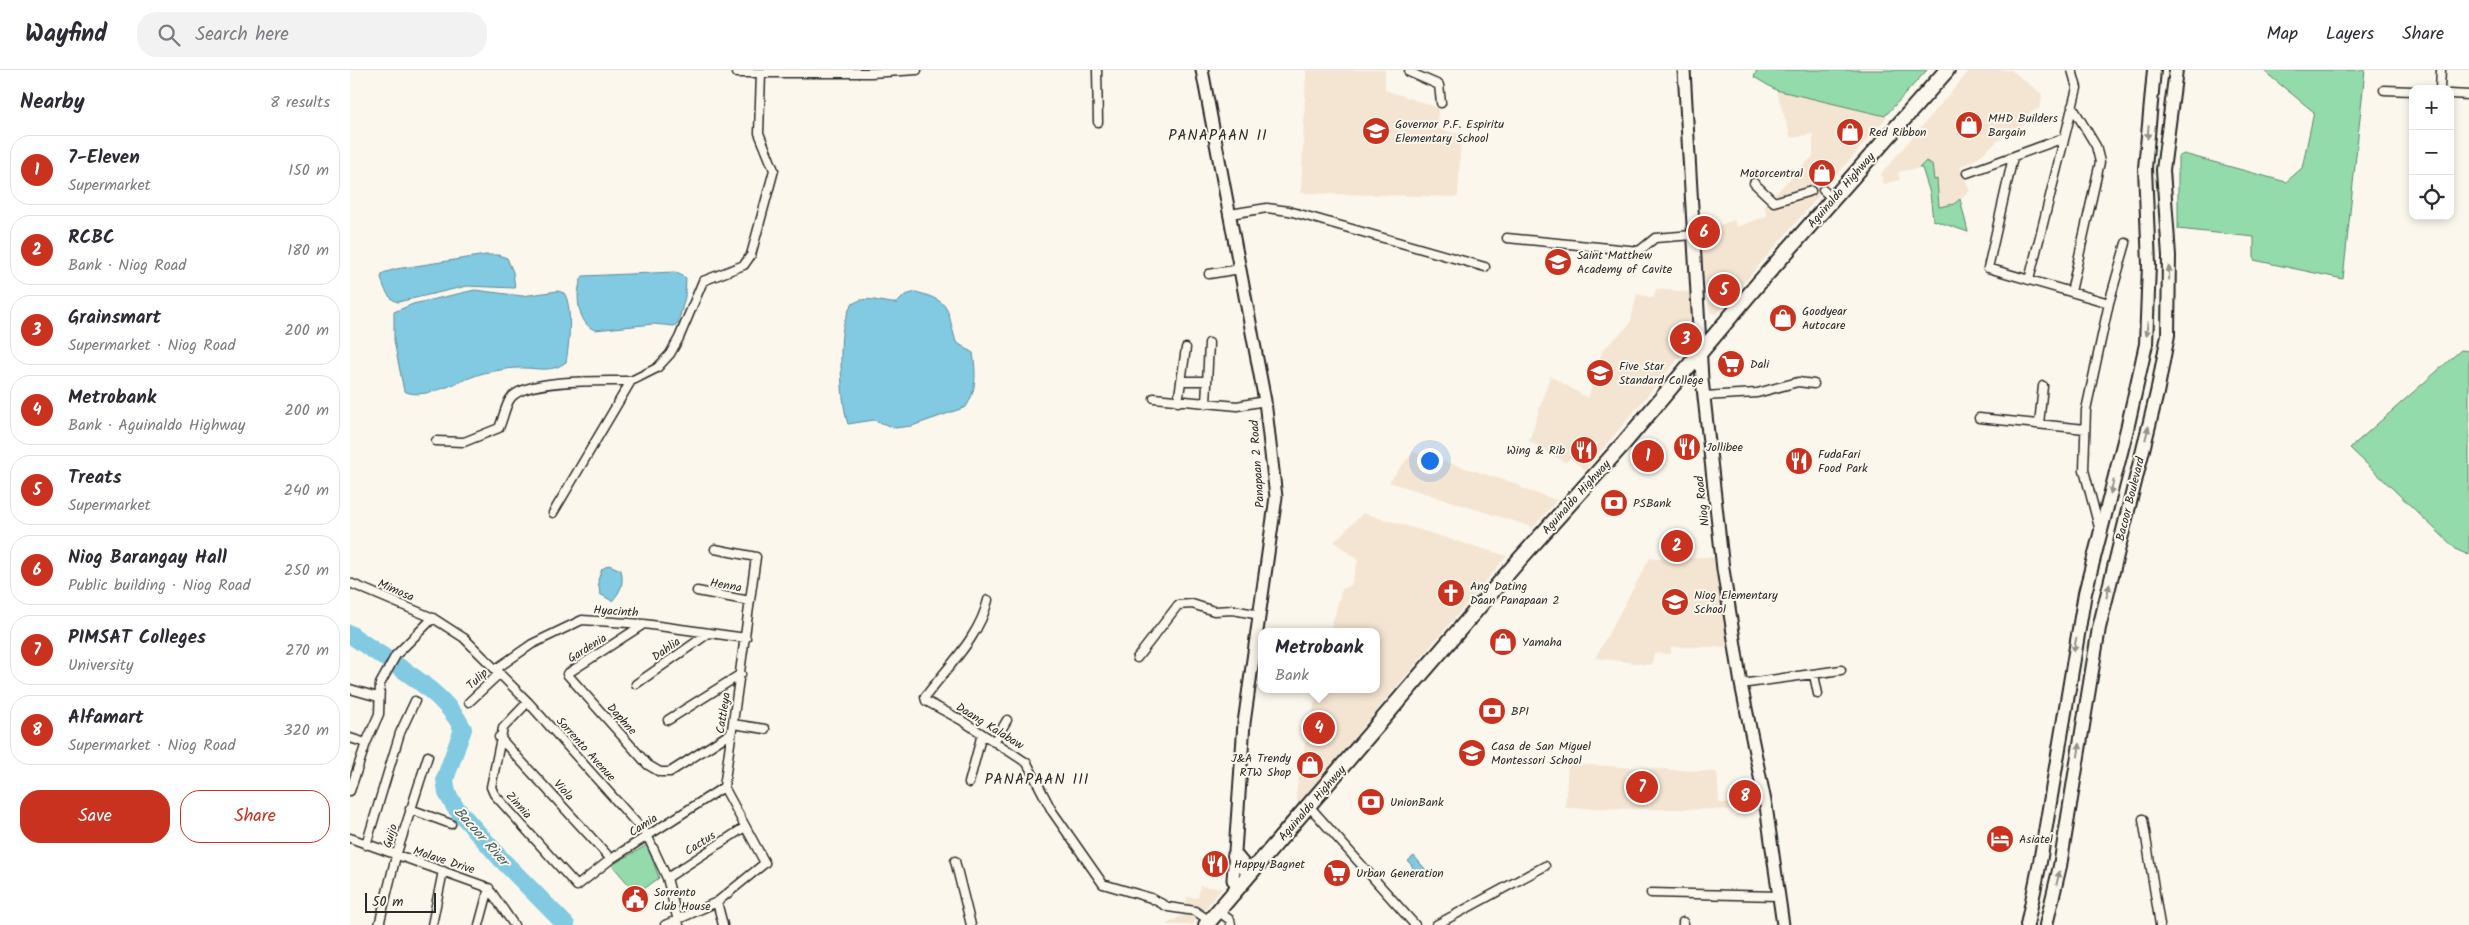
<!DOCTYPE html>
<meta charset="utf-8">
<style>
:root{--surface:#fff;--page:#f2f2f3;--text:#2b2b33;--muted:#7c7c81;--line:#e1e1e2;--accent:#c8321e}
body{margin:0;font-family:Kalam,sans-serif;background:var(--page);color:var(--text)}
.controls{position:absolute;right:15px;top:15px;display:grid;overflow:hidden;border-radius:10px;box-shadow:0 2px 8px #0003}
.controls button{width:45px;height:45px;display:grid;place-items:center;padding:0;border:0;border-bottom:1px solid var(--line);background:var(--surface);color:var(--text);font:25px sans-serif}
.scale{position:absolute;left:15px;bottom:12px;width:71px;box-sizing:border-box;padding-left:5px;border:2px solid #2b2b2b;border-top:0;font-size:14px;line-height:18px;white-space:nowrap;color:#2b2b2b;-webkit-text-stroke:4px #fbf7ec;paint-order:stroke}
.you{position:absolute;left:1079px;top:390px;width:18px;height:18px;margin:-12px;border:4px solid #fff;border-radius:50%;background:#1a73e8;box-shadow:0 0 0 8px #1a73e833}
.badge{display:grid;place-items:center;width:32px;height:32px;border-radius:50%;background:var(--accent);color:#fff;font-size:16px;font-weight:700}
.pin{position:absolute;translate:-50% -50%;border:2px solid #fff;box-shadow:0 1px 5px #0006}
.popup{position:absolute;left:908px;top:558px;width:122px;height:65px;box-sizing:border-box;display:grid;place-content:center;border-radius:10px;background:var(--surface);filter:drop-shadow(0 1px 4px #0005);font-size:16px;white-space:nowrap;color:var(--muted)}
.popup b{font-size:19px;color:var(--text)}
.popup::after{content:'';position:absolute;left:50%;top:100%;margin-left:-10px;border:10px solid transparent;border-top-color:var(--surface)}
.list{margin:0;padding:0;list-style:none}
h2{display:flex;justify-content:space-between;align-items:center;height:65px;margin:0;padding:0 20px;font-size:21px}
h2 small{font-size:16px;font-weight:400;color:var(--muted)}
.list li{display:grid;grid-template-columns:32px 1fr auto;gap:15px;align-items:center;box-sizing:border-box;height:70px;margin:0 10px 10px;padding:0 10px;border:1px solid var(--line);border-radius:20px}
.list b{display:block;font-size:19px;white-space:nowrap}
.list p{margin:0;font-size:16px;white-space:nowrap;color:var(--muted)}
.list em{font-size:16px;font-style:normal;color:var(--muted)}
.actions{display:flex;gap:10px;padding:15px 20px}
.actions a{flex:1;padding:11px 0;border:1px solid var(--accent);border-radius:20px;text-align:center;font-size:18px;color:var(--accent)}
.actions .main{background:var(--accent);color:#fff}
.icon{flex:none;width:28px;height:28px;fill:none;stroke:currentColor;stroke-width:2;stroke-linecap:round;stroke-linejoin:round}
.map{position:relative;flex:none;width:2119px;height:855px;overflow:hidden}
header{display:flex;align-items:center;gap:30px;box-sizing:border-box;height:70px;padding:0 25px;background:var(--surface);border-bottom:1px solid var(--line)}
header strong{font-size:24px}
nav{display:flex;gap:28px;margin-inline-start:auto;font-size:18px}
.search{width:350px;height:45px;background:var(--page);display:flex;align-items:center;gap:12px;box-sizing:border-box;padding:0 18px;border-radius:20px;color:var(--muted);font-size:19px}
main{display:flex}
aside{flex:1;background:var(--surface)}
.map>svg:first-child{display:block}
.built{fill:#f4e5d2}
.green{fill:#93dbaa;stroke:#5f836a}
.water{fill:#81cae1;stroke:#5f8a98}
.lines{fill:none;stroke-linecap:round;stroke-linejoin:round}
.river{stroke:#81cae1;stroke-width:18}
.street-casing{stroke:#2b2b2b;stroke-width:11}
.secondary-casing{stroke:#2b2b2b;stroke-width:15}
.primary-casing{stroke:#2b2b2b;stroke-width:16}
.highway-casing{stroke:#2b2b2b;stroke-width:18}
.street{stroke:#fbf7ec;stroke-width:8}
.secondary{stroke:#fbf7ec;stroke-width:11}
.primary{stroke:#fbf7ec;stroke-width:12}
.highway{stroke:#fbf7ec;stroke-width:14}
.oneway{fill:#93918c}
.labels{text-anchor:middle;stroke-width:4;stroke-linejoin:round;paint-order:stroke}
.poi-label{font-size:12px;fill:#2b2b2b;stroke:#fbf7ec;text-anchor:start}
.street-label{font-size:12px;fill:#2b2b2b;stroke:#fbf7ec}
.water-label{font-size:14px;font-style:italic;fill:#455b62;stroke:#fbf7ec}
.quarter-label{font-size:15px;letter-spacing:1px;fill:#2b2b2b;stroke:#fbf7ec}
</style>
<header>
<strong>Wayfind</strong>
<div class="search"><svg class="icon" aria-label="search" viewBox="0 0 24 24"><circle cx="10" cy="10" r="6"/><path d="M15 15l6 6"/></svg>Search here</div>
<nav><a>Map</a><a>Layers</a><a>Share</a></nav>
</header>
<main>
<aside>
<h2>Nearby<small>8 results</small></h2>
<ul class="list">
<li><span class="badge">1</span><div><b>7-Eleven</b><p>Supermarket</p></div><em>150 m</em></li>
<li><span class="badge">2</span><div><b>RCBC</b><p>Bank · Niog Road</p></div><em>180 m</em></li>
<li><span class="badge">3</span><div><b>Grainsmart</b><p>Supermarket · Niog Road</p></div><em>200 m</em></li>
<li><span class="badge">4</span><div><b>Metrobank</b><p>Bank · Aguinaldo Highway</p></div><em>200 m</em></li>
<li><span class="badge">5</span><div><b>Treats</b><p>Supermarket</p></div><em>240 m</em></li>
<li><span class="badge">6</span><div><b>Niog Barangay Hall</b><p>Public building · Niog Road</p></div><em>250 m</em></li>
<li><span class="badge">7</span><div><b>PIMSAT Colleges</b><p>University</p></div><em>270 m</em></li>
<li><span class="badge">8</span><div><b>Alfamart</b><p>Supermarket · Niog Road</p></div><em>320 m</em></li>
</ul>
<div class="actions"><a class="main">Save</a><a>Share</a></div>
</aside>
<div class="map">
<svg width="2119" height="855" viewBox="0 0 2119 855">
<rect width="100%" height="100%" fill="#fbf7ec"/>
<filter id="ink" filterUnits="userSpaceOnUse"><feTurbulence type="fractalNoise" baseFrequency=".02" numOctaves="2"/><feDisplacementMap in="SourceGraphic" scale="10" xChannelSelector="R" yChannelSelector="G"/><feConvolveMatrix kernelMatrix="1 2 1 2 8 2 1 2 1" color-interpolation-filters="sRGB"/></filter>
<g filter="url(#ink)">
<!-- built -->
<path class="built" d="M 956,0 L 1035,0 L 1035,20 L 1089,38 L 1086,58 L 1111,65 L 1108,127 L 951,123 Z
M 1620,0 L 1661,0 L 1692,24 L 1690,38 L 1678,44 L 1685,49 L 1659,62 L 1626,89 L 1610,97 L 1620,121 L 1605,134 L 1589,137 L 1587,109 L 1584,110 L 1580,95 L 1576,91 L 1569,98 L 1548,102 L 1550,110 L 1533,114 L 1531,104 Z
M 1426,20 L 1537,47 L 1367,244 L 1360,242 L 1348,169 L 1363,162 L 1364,157 L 1384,150 L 1387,157 L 1417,146 L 1414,135 L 1463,86 L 1463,64 L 1441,68 Z
M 1306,219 L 1341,222 L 1344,270 L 1235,400 L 1220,388 L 1216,393 L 1179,371 L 1200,306 L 1238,328 L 1252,281 L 1280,254 L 1287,224 L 1304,228 Z
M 1063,382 L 1167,414 L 1175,420 L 1207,430 L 1182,459 L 1179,456 L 1039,412 Z
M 1013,443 L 1157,486 L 948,734 L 946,724 L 950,695 L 968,619 L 1026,619 L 1026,562 L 980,562 L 992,519 L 1001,515 L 1008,490 L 984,472 Z
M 1367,487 L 1380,577 L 1321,577 L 1321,584 L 1304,583 L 1302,595 L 1245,588 L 1300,488 Z
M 1218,694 L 1367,702 L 1369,733 L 1411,732 L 1411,740 L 1215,738 Z
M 850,816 L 872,818 L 842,855 L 815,855 L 833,845 L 837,827 L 848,828 Z"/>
<!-- green -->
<path class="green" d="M 1407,0 L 1577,0 L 1535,46 L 1426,20 L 1404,7 Z
M 1920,0 L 2015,0 L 1993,209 L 1904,190 L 1904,167 L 1828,159 L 1828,87 L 1834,84 L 1936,112 L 1952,98 L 1964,42 L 1915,2 Z
M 1576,91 L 1582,94 L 1584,110 L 1587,109 L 1589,137 L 1604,134 L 1610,129 L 1618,162 L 1583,150 L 1580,123 L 1572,98 L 1569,98 Z
M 2111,280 L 2119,281 L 2119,485 L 2107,480 L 2000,378 Z
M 297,775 L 309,808 L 291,821 L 287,813 L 280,816 L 262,795 Z"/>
<!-- water -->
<path class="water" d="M 136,185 L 149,185 L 157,188 L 163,202 L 165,218 L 117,216 L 48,232 C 38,230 33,216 31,207 L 33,203 L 46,199 Z
M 325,202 L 336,208 L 335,227 L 328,253 L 324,256 L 303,254 L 245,260 C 227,254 224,220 233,206 Z
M 125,220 L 172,226 L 208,221 L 214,223 C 223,235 219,277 216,292 C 200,304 186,297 168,298 C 157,298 146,301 134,303 C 113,308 75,332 54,321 L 44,271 L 44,242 L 63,234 Z
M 566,222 C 603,232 596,239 606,272 L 623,283 C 626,303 627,320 616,337 L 562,356 L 545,358 L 524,350 L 498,354 C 491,334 489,278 493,257 C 495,249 498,242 501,235 C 517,223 530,234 547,233 L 555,225 Z
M 259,495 L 271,500 C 274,514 271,521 262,531 L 250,524 L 248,510 L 252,499 Z
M 1064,786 L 1076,800 L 1069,805 L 1058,791 Z"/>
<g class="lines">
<!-- river -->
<path class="river" d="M 0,564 C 36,591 93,618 113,659 L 95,709 L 97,723 L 105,737 L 152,790 L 216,855"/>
<!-- street casing -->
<g class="street-casing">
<path id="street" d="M 747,0 L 748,52
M 1060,0 L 1059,2 L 1089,15 L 1091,33
M 387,3 L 521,3 L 567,0
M 2090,19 L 2091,0
M 2034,20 L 2063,21
M 2100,24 L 2119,25
M 1663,87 L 1638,198 L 1759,233
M 1617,103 L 1714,68
M 1404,113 L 1424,132 L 1461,121
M 1473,120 L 1483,129
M 880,144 L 917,138 L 939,141 L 1135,197
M 1157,168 L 1289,181 L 1305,168 L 1343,165
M 859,204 L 890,199
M 1679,210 L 1727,18 L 1722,0
M 1721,222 L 1750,92 L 1746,76 L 1722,36
M 831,311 L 857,311
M 1353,326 L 1407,323 L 1448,312 L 1464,314
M 804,328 L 887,336 L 915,331
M 828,332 L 836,278
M 856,334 L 859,273
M 1629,348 L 1735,359
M 1689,354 L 1693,316
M 86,371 L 114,372 L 149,358 C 153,349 155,337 160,329 C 174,308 256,311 281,311
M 203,443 L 281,311 L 307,298 L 320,284 L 329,268 L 353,211 L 394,195 L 401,185 L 424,100 L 409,63 L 411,3
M 1750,461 L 1734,400 L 1736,340 L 1759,233 L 1776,173
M 0,513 L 83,548 L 114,568 L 178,632 L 297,765 L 317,808 L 329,855
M 347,521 L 400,531
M 638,530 C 629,568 598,596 575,627 L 576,631 L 611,650 L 677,693 L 702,741 L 753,814 L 801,828 L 818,837 L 845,841 L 860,851
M 294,554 L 217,604 L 298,695 L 310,702 L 320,702 L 381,663
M 787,588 L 828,535 L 842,534 L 864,541 L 883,540 L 910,545
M 146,599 L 182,574 L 232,550 L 294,554 L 396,568
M 1464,605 L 1468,624
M 286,614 L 359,563
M 1391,614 L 1491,600
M 0,619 L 28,627
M 119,632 L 150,603
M 178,632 L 153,658 L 141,717 L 144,724 L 227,816 L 261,789 L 374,717
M 318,650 L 391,604
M 383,654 L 415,659
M 149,667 L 261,789
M 0,668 L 16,673
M 644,672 L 657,650
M 619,713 L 632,664
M 0,721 L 16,673 L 29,644 L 30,614 L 46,585 L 83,548
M 959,736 L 1065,855
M 60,739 L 101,754
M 1793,749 L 1810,855
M 0,768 L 134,816 L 142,823 L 164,855
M 16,775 L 50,663 L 65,631
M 605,791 L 621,855
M 317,808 L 395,757
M 1301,823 L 1428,826
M 367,832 L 373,855
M 868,841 L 880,850 L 881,855
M 29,855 L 46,786 L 78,686
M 82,855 L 93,801
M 129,855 L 139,818
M 315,855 L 367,832 L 415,793 L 374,717 L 406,487 L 365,479
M 1086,855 L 1195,796
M 1333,855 L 1333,852"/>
</g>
<!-- secondary casing -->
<g class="secondary-casing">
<path id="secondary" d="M 852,0 L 915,331 L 926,427 L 894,653 L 883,810 L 889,816
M 1334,0 L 1352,309 L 1373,499 L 1391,614 L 1416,736 L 1433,855"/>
</g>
<!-- primary casing -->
<g class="primary-casing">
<path id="primary" d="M 1677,855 L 1690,792 L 1735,523 L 1777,359 L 1796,274 L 1799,195 L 1795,98 L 1804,0
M 1696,855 L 1710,796 L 1749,558 L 1807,323 L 1818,265 L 1819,186 L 1813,100 L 1826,0"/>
</g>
<!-- highway casing -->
<g class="highway-casing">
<path id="highway" d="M 885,786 L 895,798 L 902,798 L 908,794
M 856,855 L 1170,489 L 1274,373 L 1408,214 L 1597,0"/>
</g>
<!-- street -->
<use href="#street" class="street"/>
<!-- secondary -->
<use href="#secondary" class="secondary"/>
<!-- primary -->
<use href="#primary" class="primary"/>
<!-- highway -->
<use href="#highway" class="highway"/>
</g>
<!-- one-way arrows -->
<defs><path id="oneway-solid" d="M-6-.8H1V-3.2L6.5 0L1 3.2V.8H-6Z" transform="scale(1.25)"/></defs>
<g class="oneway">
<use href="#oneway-solid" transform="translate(1798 62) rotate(95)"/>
<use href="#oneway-solid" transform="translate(1819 203) rotate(-92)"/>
<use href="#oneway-solid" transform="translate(1797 259) rotate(95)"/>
<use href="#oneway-solid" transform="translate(1797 363) rotate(-76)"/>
<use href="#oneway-solid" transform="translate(1762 417) rotate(104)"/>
<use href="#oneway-solid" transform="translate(1758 521) rotate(-77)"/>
<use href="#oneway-solid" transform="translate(1725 575) rotate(100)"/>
<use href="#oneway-solid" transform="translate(1729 680) rotate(-81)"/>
<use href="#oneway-solid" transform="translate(1708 808) rotate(-77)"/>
</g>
</g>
<!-- icons -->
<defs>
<g id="shop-disc" transform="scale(1.4375)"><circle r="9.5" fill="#c8321e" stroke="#fbf7ec"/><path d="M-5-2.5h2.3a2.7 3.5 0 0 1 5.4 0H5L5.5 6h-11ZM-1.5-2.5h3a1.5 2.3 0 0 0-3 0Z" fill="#fff"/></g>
<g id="school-disc" transform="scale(1.4375)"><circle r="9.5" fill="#c8321e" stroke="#fbf7ec"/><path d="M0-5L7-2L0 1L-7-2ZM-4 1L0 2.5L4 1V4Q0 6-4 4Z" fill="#fff"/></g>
<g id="supermarket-disc" transform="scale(1.4375)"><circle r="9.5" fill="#c8321e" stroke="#fbf7ec"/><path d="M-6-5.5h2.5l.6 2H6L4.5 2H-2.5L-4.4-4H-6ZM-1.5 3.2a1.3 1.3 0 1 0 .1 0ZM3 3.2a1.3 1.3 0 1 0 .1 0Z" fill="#fff"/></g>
<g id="university-disc" transform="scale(1.4375)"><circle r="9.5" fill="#c8321e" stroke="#fbf7ec"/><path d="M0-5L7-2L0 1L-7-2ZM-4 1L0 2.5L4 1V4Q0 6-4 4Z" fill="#fff"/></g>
<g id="restaurant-disc" transform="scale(1.4375)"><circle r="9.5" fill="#c8321e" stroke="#fbf7ec"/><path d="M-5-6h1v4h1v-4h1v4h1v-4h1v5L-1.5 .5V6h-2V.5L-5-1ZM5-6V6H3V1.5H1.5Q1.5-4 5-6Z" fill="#fff"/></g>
<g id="bank-disc" transform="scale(1.4375)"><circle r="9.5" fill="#c8321e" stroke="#fbf7ec"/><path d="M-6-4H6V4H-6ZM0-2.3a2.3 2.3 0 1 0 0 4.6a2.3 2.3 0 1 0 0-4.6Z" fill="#fff"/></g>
<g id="church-disc" transform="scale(1.4375)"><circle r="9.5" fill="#c8321e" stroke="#fbf7ec"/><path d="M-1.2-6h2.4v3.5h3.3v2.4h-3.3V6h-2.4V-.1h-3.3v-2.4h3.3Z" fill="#fff"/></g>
<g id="hotel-disc" transform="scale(1.4375)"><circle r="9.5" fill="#c8321e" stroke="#fbf7ec"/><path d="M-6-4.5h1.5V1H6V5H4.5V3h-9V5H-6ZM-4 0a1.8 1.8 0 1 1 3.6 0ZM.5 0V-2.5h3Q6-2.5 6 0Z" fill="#fff"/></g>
<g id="civic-disc" transform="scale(1.4375)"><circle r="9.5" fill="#c8321e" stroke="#fbf7ec"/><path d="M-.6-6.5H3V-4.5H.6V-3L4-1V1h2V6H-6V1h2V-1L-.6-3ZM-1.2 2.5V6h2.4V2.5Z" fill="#fff"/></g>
</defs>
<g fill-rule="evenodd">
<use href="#shop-disc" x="1619" y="55"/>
<use href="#school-disc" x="1026" y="61"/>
<use href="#shop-disc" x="1500" y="62"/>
<use href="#shop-disc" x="1472" y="103"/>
<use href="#school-disc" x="1208" y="192"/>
<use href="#shop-disc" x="1433" y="248"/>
<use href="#supermarket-disc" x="1381" y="294"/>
<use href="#university-disc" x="1250" y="303"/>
<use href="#restaurant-disc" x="1337" y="377"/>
<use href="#restaurant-disc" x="1234" y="380"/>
<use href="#restaurant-disc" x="1449" y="391"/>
<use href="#bank-disc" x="1264" y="433"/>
<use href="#church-disc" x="1101" y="523"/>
<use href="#school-disc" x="1325" y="532"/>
<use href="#shop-disc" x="1153" y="572"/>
<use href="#bank-disc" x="1142" y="641"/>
<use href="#school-disc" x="1122" y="683"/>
<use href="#shop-disc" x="960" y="695"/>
<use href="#bank-disc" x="1021" y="732"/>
<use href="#hotel-disc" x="1650" y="769"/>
<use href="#restaurant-disc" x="865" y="794"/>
<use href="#supermarket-disc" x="987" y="803"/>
<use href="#civic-disc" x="285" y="829"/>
</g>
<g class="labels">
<!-- poi labels -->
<g class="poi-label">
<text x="1638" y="52">MHD Builders<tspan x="1638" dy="14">Bargain</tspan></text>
<text x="1045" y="58">Governor P.F. Espiritu<tspan x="1045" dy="14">Elementary School</tspan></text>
<text x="1519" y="66">Red Ribbon</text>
<text x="1453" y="107" text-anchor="end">Motorcentral</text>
<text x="1227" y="189">Saint Matthew<tspan x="1227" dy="14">Academy of Cavite</tspan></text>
<text x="1452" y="245">Goodyear<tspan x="1452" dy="14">Autocare</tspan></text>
<text x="1400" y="298">Dali</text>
<text x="1269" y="300">Five Star<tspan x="1269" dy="14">Standard College</tspan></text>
<text x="1356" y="381">Jollibee</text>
<text x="1215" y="384" text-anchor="end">Wing &amp; Rib</text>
<text x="1468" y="388">FudaFari<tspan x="1468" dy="14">Food Park</tspan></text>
<text x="1283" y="437">PSBank</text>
<text x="1120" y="520">Ang Dating<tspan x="1120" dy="14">Daan Panapaan 2</tspan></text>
<text x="1344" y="529">Niog Elementary<tspan x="1344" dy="14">School</tspan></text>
<text x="1172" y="576">Yamaha</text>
<text x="1161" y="645">BPI</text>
<text x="1141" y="680">Casa de San Miguel<tspan x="1141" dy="14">Montessori School</tspan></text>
<text x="941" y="692" text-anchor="end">J&amp;A Trendy<tspan x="941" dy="14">RTW Shop</tspan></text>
<text x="1040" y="736">UnionBank</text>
<text x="1669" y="773">Asiatel</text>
<text x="884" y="798">Happy Bagnet</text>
<text x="1006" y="807">Urban Generation</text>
<text x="304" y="826">Sorrento<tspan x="304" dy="14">Club House</tspan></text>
</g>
<!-- street labels -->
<g class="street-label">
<text transform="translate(1491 120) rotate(-49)" y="4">Aguinaldo Highway</text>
<text transform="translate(907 394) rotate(-94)" y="4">Panapaan 2 Road</text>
<text transform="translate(1226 427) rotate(-48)" y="4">Aguinaldo Highway</text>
<text transform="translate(1780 429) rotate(-76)" y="4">Bacoor Boulevard</text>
<text transform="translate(1352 431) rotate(-97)" y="4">Niog Road</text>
<text transform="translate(376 515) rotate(10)" y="4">Henna</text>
<text transform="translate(46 520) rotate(23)" y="4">Mimosa</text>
<text transform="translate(266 541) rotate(4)" y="4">Hyacinth</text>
<text transform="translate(237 578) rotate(-32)" y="4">Gardenia</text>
<text transform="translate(316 579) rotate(-35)" y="4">Dahlia</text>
<text transform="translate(127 609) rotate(-43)" y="4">Tulip</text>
<text transform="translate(373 643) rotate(-81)" y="4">Cattleya</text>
<text transform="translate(272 649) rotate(48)" y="4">Daphne</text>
<text transform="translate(640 656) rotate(32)" y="4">Daang Kalabaw</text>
<text transform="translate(236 679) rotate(48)" y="4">Sorrento Avenue</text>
<text transform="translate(214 720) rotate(48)" y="4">Viola</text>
<text transform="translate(962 733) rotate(-49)" y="4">Aguinaldo Highway</text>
<text transform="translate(169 735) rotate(48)" y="4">Zinnia</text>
<text transform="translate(293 755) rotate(-33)" y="4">Camia</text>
<text transform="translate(40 766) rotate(-74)" y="4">Guijo</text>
<text transform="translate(350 773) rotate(-33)" y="4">Cactus</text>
<text transform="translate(94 790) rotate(18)" y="4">Molave Drive</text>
</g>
<!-- water labels -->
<g class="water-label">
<text transform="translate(132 766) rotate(48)" y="5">Bacoor River</text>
</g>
<!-- quarter labels -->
<g class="quarter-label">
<text x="868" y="70">PANAPAAN II</text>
<text x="687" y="714">PANAPAAN III</text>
</g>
</g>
</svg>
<div class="controls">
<button>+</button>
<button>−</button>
<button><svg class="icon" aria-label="locate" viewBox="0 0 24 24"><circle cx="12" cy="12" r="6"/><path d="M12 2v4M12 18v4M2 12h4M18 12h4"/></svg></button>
</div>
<div class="scale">50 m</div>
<div class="you"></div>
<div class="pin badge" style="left:1298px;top:386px">1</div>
<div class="pin badge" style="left:1327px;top:476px">2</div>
<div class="pin badge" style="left:1336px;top:269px">3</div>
<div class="pin badge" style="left:969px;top:658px">4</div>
<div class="popup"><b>Metrobank</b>Bank</div>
<div class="pin badge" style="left:1374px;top:220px">5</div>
<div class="pin badge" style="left:1354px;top:162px">6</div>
<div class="pin badge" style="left:1292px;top:717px">7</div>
<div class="pin badge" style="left:1395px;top:726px">8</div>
</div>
</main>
